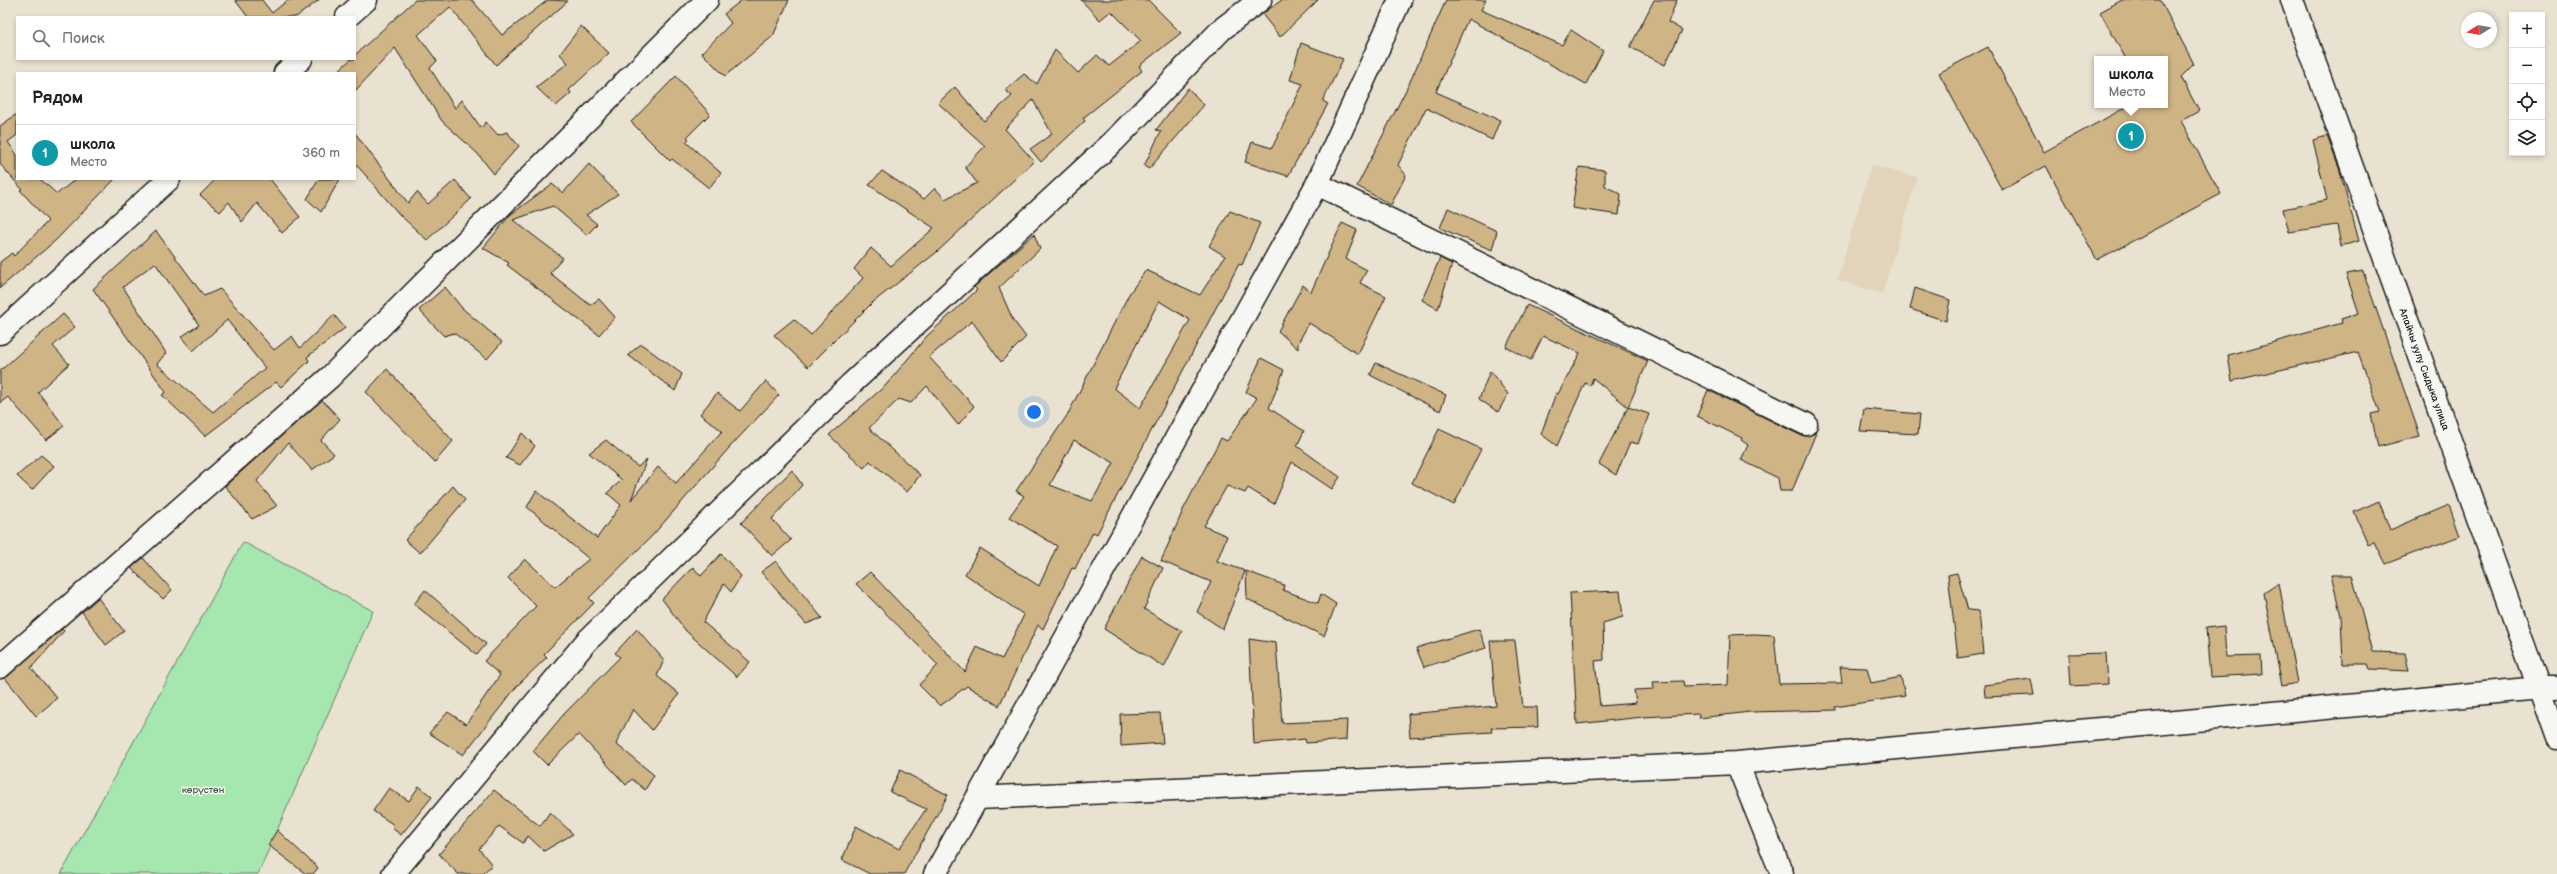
<!DOCTYPE html>
<html lang="ru">
<meta charset="utf-8">
<style>
:root{--surface:#fff;--page:#f2f2f2;--text:#222;--muted:#767676;--line:#e0e0e0;--accent:#b45309}
body{margin:0;font-family:"Balsamiq Sans",sans-serif;background:var(--page);color:var(--text)}
.controls{position:absolute;right:12px;top:12px;display:grid;overflow:hidden;border-radius:0px;box-shadow:0 2px 6px #0003}
.controls button{width:36px;height:36px;display:grid;place-items:center;padding:0;border:0;border-bottom:1px solid var(--line);background:var(--surface);color:var(--text);font:20px sans-serif}
.compass{position:absolute;left:2461px;top:12px;width:36px;height:36px;border-radius:50%;background:var(--surface);box-shadow:0 2px 6px #0003;rotate:259deg}
.you{position:absolute;left:1034px;top:412px;width:14px;height:14px;margin:-10px;border:3px solid #fff;border-radius:50%;background:#1a73e8;box-shadow:0 0 0 6px #1a73e833}
.badge{display:grid;place-items:center;width:26px;height:26px;border-radius:50%;background:var(--accent);color:#fff;font-size:13px;font-weight:700}
.pin{position:absolute;translate:-50% -50%;border:2px solid #fff;box-shadow:0 1px 4px #0006}
.popup{position:absolute;left:2094px;top:56px;width:74px;height:52px;box-sizing:border-box;display:grid;place-content:center;border-radius:0px;background:var(--surface);filter:drop-shadow(0 1px 3px #0005);font-size:13px;white-space:nowrap;color:var(--muted)}
.popup b{font-size:15px;color:var(--text)}
.popup::after{content:'';position:absolute;left:50%;top:100%;margin-left:-8px;border:8px solid transparent;border-top-color:var(--surface)}
.list{margin:0;padding:0;list-style:none}
h2{display:flex;justify-content:space-between;align-items:center;height:52px;margin:0;padding:0 16px;font-size:17px}
h2 small{font-size:13px;font-weight:400;color:var(--muted)}
.list li{display:grid;grid-template-columns:26px 1fr auto;gap:12px;align-items:center;box-sizing:border-box;height:56px;padding:0 16px;border-top:1px solid var(--line)}
.list b{display:block;font-size:15px;white-space:nowrap}
.list p{margin:0;font-size:13px;white-space:nowrap;color:var(--muted)}
.list em{font-size:13px;font-style:normal;color:var(--muted)}
.icon{flex:none;width:22px;height:22px;fill:none;stroke:currentColor;stroke-width:2;stroke-linecap:round;stroke-linejoin:round}
.map{position:relative;flex:none;width:2557px;height:874px;overflow:hidden}
.search{position:absolute;background:var(--surface);box-shadow:0 2px 6px #0003;left:16px;top:16px;width:340px;height:44px;display:flex;align-items:center;gap:10px;box-sizing:border-box;padding:0 14px;border-radius:0px;color:var(--muted);font-size:15px}
.panel{position:absolute;background:var(--surface);box-shadow:0 2px 6px #0003;left:16px;top:72px;width:340px;height:108px;border-radius:0px}
.map>svg:first-child{display:block}
.built{fill:#e2d4ba}
.green{fill:#a6e6af;stroke:#618166}
.building{fill:#cfb485;stroke:#1c1c1c;fill-rule:evenodd}
.lines{fill:none;stroke-linecap:round;stroke-linejoin:round}
.minor-casing{stroke:#1c1c1c;stroke-width:25}
.minor{stroke:#f6f6f2;stroke-width:22}
.labels{text-anchor:middle;stroke-width:3;stroke-linejoin:round;paint-order:stroke}
.street-label{font-size:10px;fill:#1c1c1c;stroke:#f6f6f2}
.park-label{font-size:10px;fill:#455948;stroke:#f6f6f2}
</style>
<div class="map">
<svg width="2557" height="874" viewBox="0 0 2557 874">
<rect width="100%" height="100%" fill="#eae2d1"/>
<filter id="ink" filterUnits="userSpaceOnUse"><feTurbulence type="fractalNoise" baseFrequency=".025" numOctaves="2"/><feDisplacementMap in="SourceGraphic" scale="8" xChannelSelector="R" yChannelSelector="G"/><feConvolveMatrix kernelMatrix="1 2 1 2 8 2 1 2 1" color-interpolation-filters="sRGB"/></filter>
<g filter="url(#ink)">
<!-- built -->
<path class="built" d="M 1871,165 L 1917,177 L 1882,294 L 1837,280 Z"/>
<!-- green -->
<path class="green" d="M 243,542 L 373,611 L 258,874 L 61,874 Z"/>
<!-- building -->
<path class="building" d="M 235,0 L 262,0 L 272,13 L 288,0 L 319,0 L 296,17 L 248,17 Z
M 415,0 L 472,0 L 502,35 L 548,0 L 568,1 L 496,65 L 450,7 L 418,35 L 437,61 L 430,68 L 455,108 L 462,100 L 481,128 L 486,122 L 498,135 L 507,132 L 519,146 L 494,174 L 477,153 L 442,121 L 395,48 L 355,91 L 355,73 L 336,73 L 351,59 L 355,59 L 355,55 Z
M 742,0 L 789,0 L 773,36 L 725,76 L 702,53 L 731,23 L 724,14 Z
M 1081,0 L 1148,0 L 1181,33 L 1139,66 L 1142,71 L 1083,118 L 1085,121 L 1041,162 L 1030,149 L 1052,134 L 1033,100 L 1005,129 L 1034,161 L 937,252 L 872,303 L 808,367 L 774,335 L 794,319 L 811,335 L 863,278 L 854,269 L 871,248 L 891,266 L 934,228 L 869,185 L 882,171 L 924,199 L 935,188 L 945,199 L 977,183 L 965,167 L 985,146 L 938,103 L 955,87 L 984,121 L 1012,96 L 1005,90 L 1024,74 L 1037,84 L 1055,50 L 1078,73 L 1097,55 L 1109,66 L 1141,41 L 1111,11 L 1100,20 Z
M 1282,0 L 1318,0 L 1280,37 L 1262,14 Z
M 1446,0 L 1486,0 L 1481,10 L 1562,45 L 1571,30 L 1603,51 L 1586,84 L 1468,19 L 1436,92 L 1500,120 L 1492,140 L 1426,108 L 1398,165 L 1406,175 L 1391,205 L 1357,186 L 1409,84 Z
M 1654,0 L 1677,0 L 1668,22 L 1682,30 L 1665,65 L 1630,47 Z
M 2122,0 L 2160,0 L 2194,64 L 2181,77 L 2199,111 L 2181,121 L 2221,194 L 2097,260 L 2046,166 L 2002,190 L 1939,73 L 1988,47 L 2044,152 L 2130,105 L 2165,105 L 2165,59 L 2126,59 L 2100,12 Z
M 581,26 L 609,53 L 569,90 L 571,93 L 556,106 L 536,87 L 568,63 L 560,54 Z
M 1301,43 L 1343,59 L 1323,101 L 1328,104 L 1288,176 L 1245,162 L 1252,142 L 1272,148 L 1303,84 L 1290,80 Z
M 676,76 L 710,114 L 687,137 L 689,139 L 686,142 L 721,173 L 709,188 L 672,159 L 670,161 L 631,122 Z
M 1188,88 L 1204,105 L 1149,169 L 1144,166 L 1161,131 L 1156,130 Z
M 17,114 L 17,135 L 8,142 L 17,155 L 17,179 L 40,179 L 57,194 L 76,179 L 115,179 L 56,240 L 0,288 L 0,262 L 12,253 L 14,256 L 48,221 L 20,190 L 22,189 L 0,164 L 0,126 Z
M 355,133 L 408,203 L 417,192 L 428,204 L 455,180 L 471,199 L 427,240 L 399,214 L 355,163 Z
M 2327,136 L 2339,168 L 2359,241 L 2341,246 L 2337,225 L 2289,232 L 2283,209 L 2327,200 L 2313,140 Z
M 589,164 L 618,194 L 586,215 L 597,224 L 587,235 L 553,206 L 513,220 L 563,258 L 550,273 L 590,305 L 599,299 L 615,317 L 599,335 L 507,265 L 509,263 L 483,248 L 510,215 L 552,184 L 563,193 Z
M 1579,167 L 1605,170 L 1605,186 L 1621,194 L 1619,215 L 1572,208 Z
M 216,179 L 270,179 L 300,217 L 282,233 L 257,203 L 242,222 L 229,202 L 220,212 L 200,195 Z
M 319,179 L 340,179 L 321,212 L 307,199 Z
M 1448,208 L 1497,231 L 1492,250 L 1440,228 Z
M 1230,211 L 1260,223 L 1242,265 L 1239,264 L 1097,534 L 1093,532 L 1075,569 L 1072,568 L 1043,629 L 1038,625 L 999,706 L 967,686 L 940,706 L 919,685 L 938,665 L 856,584 L 870,572 L 965,672 L 977,647 L 1002,659 L 1024,615 L 965,574 L 980,548 L 1039,586 L 1057,546 L 1009,517 L 1024,496 L 1016,491 L 1068,414 L 1129,294 L 1146,270 L 1200,295 L 1225,256 L 1209,246 ZM 1159,301 L 1190,320 L 1140,408 L 1114,388 ZM 1074,440 L 1114,463 L 1092,501 L 1050,485 Z
M 1342,223 L 1357,230 L 1346,259 L 1367,270 L 1360,283 L 1386,296 L 1358,354 L 1309,323 L 1298,343 L 1298,349 L 1278,331 L 1303,285 L 1311,292 Z
M 156,231 L 204,296 L 220,289 L 274,350 L 292,336 L 300,348 L 334,315 L 345,328 L 307,357 L 309,361 L 281,387 L 276,382 L 205,436 L 162,395 L 166,392 L 93,289 ZM 155,263 L 199,325 L 181,337 L 193,351 L 227,320 L 265,368 L 213,412 L 157,364 L 166,353 L 123,287 Z
M 1034,234 L 1040,249 L 999,288 L 1013,320 L 1026,337 L 1001,362 L 972,321 L 929,357 L 974,406 L 958,425 L 927,386 L 911,403 L 899,399 L 869,428 L 920,475 L 907,492 L 870,461 L 864,468 L 829,435 L 886,385 L 927,336 L 977,290 L 974,287 Z
M 1440,258 L 1452,264 L 1438,309 L 1422,300 Z
M 2363,271 L 2420,436 L 2378,447 L 2371,414 L 2380,412 L 2358,352 L 2232,381 L 2228,355 L 2342,323 L 2341,319 L 2359,313 L 2346,274 Z
M 445,287 L 462,308 L 502,342 L 487,359 L 454,333 L 444,336 L 419,310 Z
M 1915,288 L 1950,300 L 1946,321 L 1910,309 Z
M 1527,305 L 1648,361 L 1628,407 L 1593,378 L 1590,386 L 1585,383 L 1557,446 L 1541,434 L 1556,393 L 1558,394 L 1580,353 L 1543,336 L 1531,360 L 1506,347 Z
M 63,314 L 75,327 L 53,346 L 69,364 L 38,392 L 64,426 L 46,440 L 8,397 L 0,403 L 0,371 Z
M 641,344 L 682,374 L 675,391 L 628,355 Z
M 1261,358 L 1284,370 L 1269,408 L 1304,431 L 1297,446 L 1340,477 L 1332,489 L 1292,462 L 1274,504 L 1248,488 L 1245,493 L 1227,486 L 1204,526 L 1227,536 L 1217,561 L 1245,571 L 1223,629 L 1197,612 L 1211,582 L 1161,561 L 1184,508 L 1221,438 L 1227,441 L 1257,398 L 1246,392 Z
M 1376,363 L 1446,395 L 1440,411 L 1370,375 Z
M 387,369 L 453,441 L 435,462 L 366,392 Z
M 1490,371 L 1508,394 L 1498,412 L 1479,399 Z
M 766,381 L 779,395 L 729,448 L 652,536 L 589,598 L 594,603 L 544,654 L 547,657 L 518,685 L 463,755 L 429,733 L 448,712 L 466,724 L 500,675 L 484,661 L 536,606 L 508,578 L 525,559 L 555,587 L 589,559 L 527,507 L 536,491 L 597,538 L 621,505 L 607,493 L 622,480 L 589,453 L 606,440 L 638,467 L 647,459 L 631,500 L 658,467 L 676,483 L 722,431 L 700,414 L 717,393 L 740,411 Z
M 1708,390 L 1800,435 L 1807,436 L 1816,433 L 1792,491 L 1780,491 L 1778,478 L 1741,460 L 1748,445 L 1741,440 L 1742,438 L 1697,416 Z
M 322,400 L 340,419 L 321,440 L 334,454 L 312,470 L 288,443 L 257,481 L 277,506 L 252,519 L 225,486 Z
M 1628,407 L 1649,414 L 1638,444 L 1630,442 L 1616,475 L 1599,464 Z
M 1864,409 L 1920,414 L 1918,434 L 1860,431 Z
M 1439,429 L 1481,449 L 1454,505 L 1412,483 Z
M 522,433 L 535,446 L 520,465 L 506,458 Z
M 41,455 L 54,466 L 32,490 L 17,476 Z
M 792,470 L 802,485 L 772,519 L 791,540 L 772,556 L 741,523 Z
M 453,486 L 465,500 L 420,553 L 405,540 Z
M 2379,501 L 2390,530 L 2449,505 L 2460,536 L 2385,564 L 2374,542 L 2368,544 L 2354,512 Z
M 721,554 L 741,576 L 731,592 L 724,584 L 703,622 L 750,662 L 737,677 L 686,631 L 662,599 L 693,567 L 701,576 Z
M 1142,556 L 1163,568 L 1144,609 L 1182,631 L 1164,667 L 1104,629 Z
M 143,558 L 172,590 L 163,599 L 131,568 Z
M 776,561 L 822,618 L 806,624 L 761,572 Z
M 1246,571 L 1284,585 L 1283,590 L 1318,603 L 1321,594 L 1336,604 L 1324,636 L 1247,599 Z
M 1957,573 L 1968,610 L 1979,611 L 1983,654 L 1958,658 L 1948,575 Z
M 2331,575 L 2352,575 L 2372,652 L 2405,653 L 2409,671 L 2370,669 L 2368,664 L 2343,664 L 2341,616 Z
M 2279,583 L 2297,683 L 2282,686 L 2264,593 Z
M 425,590 L 486,644 L 477,655 L 414,604 Z
M 1620,591 L 1623,617 L 1603,623 L 1604,660 L 1595,661 L 1600,706 L 1636,703 L 1634,690 L 1654,689 L 1653,682 L 1683,681 L 1684,687 L 1728,685 L 1730,635 L 1755,634 L 1774,635 L 1779,684 L 1842,683 L 1840,667 L 1867,668 L 1871,683 L 1901,677 L 1905,696 L 1835,707 L 1836,710 L 1750,712 L 1699,718 L 1699,714 L 1643,717 L 1577,724 L 1570,593 Z
M 98,598 L 124,631 L 106,645 L 82,612 Z
M 2224,626 L 2226,657 L 2261,656 L 2262,674 L 2210,677 L 2206,628 Z
M 62,629 L 64,631 L 31,668 L 57,698 L 36,716 L 5,678 Z
M 637,629 L 664,660 L 657,676 L 679,694 L 652,730 L 633,709 L 616,744 L 654,775 L 645,790 L 632,779 L 626,785 L 579,734 L 547,765 L 533,751 L 564,714 L 620,657 L 615,653 Z
M 1479,629 L 1486,648 L 1424,667 L 1416,648 Z
M 1249,639 L 1276,643 L 1282,723 L 1347,720 L 1346,740 L 1306,743 L 1305,739 L 1254,744 Z
M 1490,641 L 1515,641 L 1523,707 L 1537,707 L 1538,727 L 1491,728 L 1492,732 L 1410,737 L 1408,714 L 1496,706 Z
M 2106,653 L 2108,684 L 2071,686 L 2069,654 Z
M 2031,679 L 2034,695 L 1985,697 L 1984,685 Z
M 1160,713 L 1163,743 L 1121,746 L 1120,714 Z
M 900,770 L 948,795 L 904,874 L 870,874 L 842,860 L 856,826 L 899,849 L 926,809 L 890,792 Z
M 419,786 L 432,797 L 401,835 L 392,828 L 394,825 L 373,811 L 389,788 L 409,801 Z
M 494,790 L 540,826 L 550,812 L 573,834 L 544,851 L 528,836 L 523,843 L 499,826 L 479,849 L 492,865 L 482,874 L 458,874 L 439,854 Z
M 277,830 L 318,868 L 313,874 L 306,874 L 268,845 Z"/>
<g class="lines">
<!-- minor casing -->
<g class="minor-casing">
<path id="minor" d="M 2292,0 L 2557,738
M 347,17 L 366,0
M 285,73 L 301,59
M 1317,184 L 1806,424
M 0,333 L 169,179
M 0,667 L 330,377 L 707,0
M 1737,763 L 1782,874
M 977,798 L 1737,763 L 2539,688 L 2557,688
M 393,874 L 586,642 L 851,384 L 1113,142 L 1222,29 L 1260,0
M 935,874 L 1317,184 L 1400,0"/>
</g>
<!-- minor -->
<use href="#minor" class="minor"/>
</g>
</g>
<g class="labels">
<!-- street labels -->
<g class="street-label">
<text transform="translate(2425 369) rotate(70)" y="4">Алайчы уулу Сыдыка улица</text>
</g>
<!-- park labels -->
<g class="park-label">
<text x="203" y="793">көрүстөн</text>
</g>
</g>
</svg>
<div class="controls">
<button>+</button>
<button>−</button>
<button><svg class="icon" aria-label="locate" viewBox="0 0 24 24"><circle cx="12" cy="12" r="6"/><path d="M12 2v4M12 18v4M2 12h4M18 12h4"/></svg></button>
<button><svg class="icon" aria-label="layers" viewBox="0 0 24 24"><path d="M12 4l9 5-9 5-9-5zM3 14l9 5 9-5"/></svg></button>
</div>
<svg class="compass" viewBox="-18 -18 36 36"><path d="M0-13l5 13h-10z" fill="#e53935"/><path d="M0 13l5-13h-10z" fill="#767676"/></svg>
<div class="you"></div>
<div class="pin badge" style="left:2131px;top:136px;background:#0f9aa8">1</div>
<div class="popup"><b>школа</b>Место</div>
<div class="search"><svg class="icon" aria-label="search" viewBox="0 0 24 24"><circle cx="10" cy="10" r="6"/><path d="M15 15l6 6"/></svg>Поиск</div>
<section class="panel">
<h2>Рядом<small></small></h2>
<ul class="list">
<li><span class="badge" style="background:#0f9aa8">1</span><div><b>школа</b><p>Место</p></div><em>360 m</em></li>
</ul>
</section>
</div>
